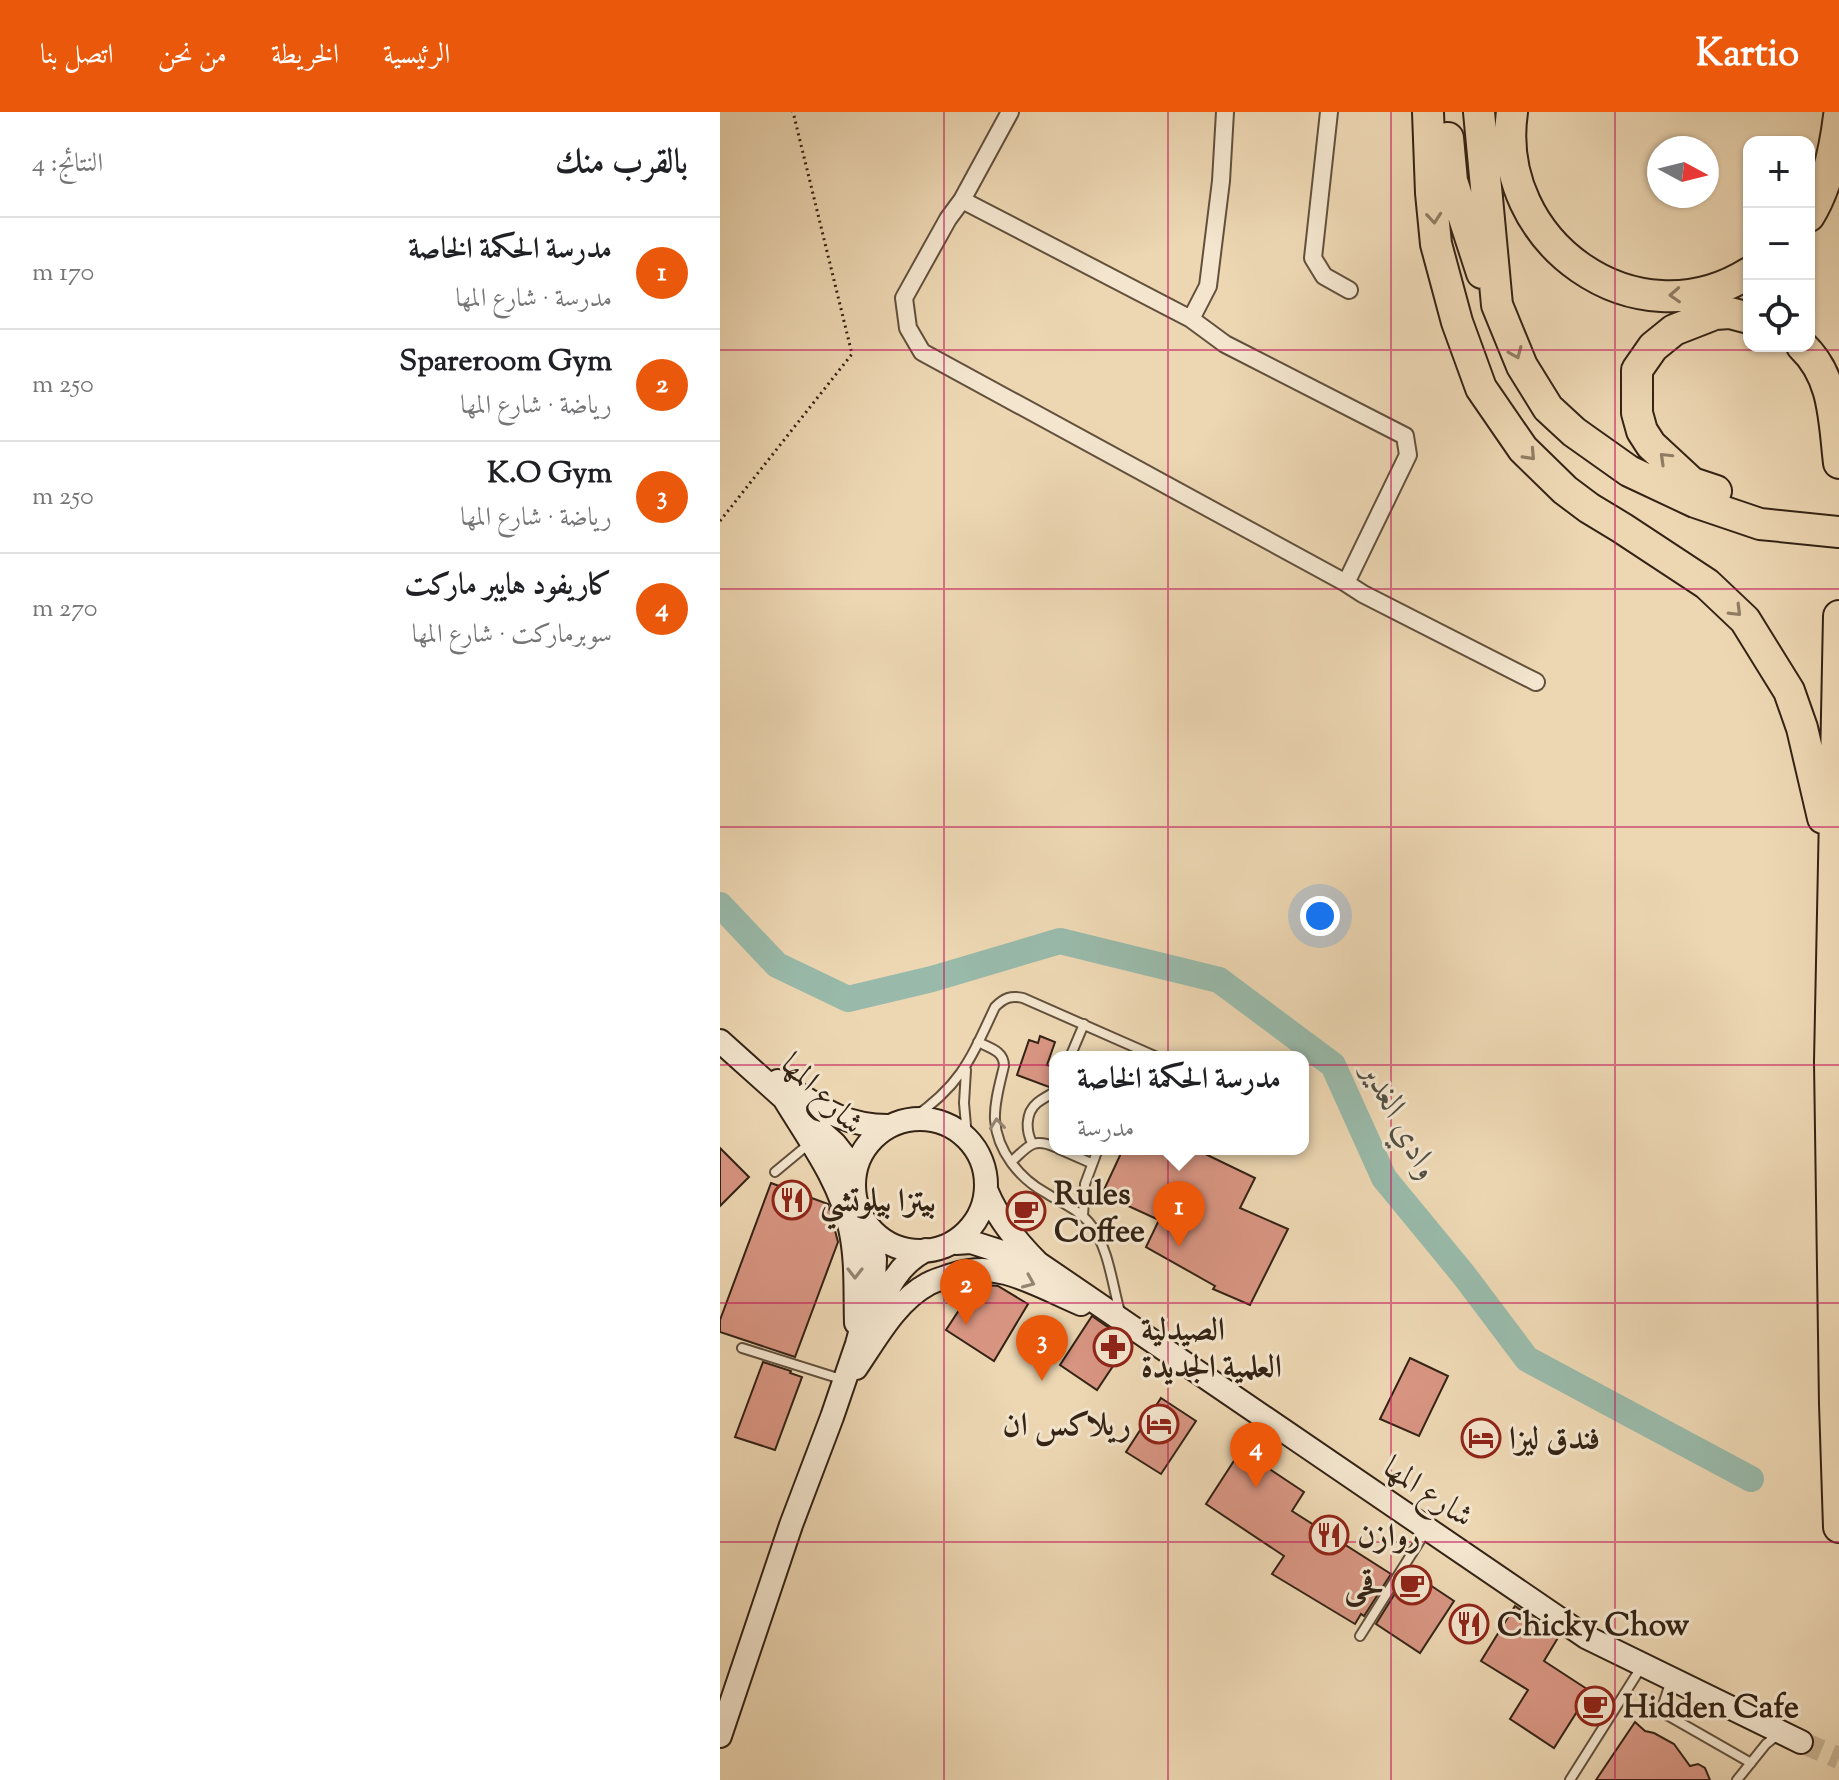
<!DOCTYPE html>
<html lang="ar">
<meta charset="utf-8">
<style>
:root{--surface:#fff;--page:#f6f6f6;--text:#202124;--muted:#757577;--line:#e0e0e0;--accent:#ea580c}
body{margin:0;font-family:"Sorts Mill Goudy",Amiri,serif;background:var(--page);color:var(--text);direction:rtl}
.controls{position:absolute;right:24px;top:24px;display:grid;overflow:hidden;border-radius:16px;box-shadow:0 2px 6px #0004}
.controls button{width:72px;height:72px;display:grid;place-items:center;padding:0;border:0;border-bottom:2px solid var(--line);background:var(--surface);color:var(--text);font:40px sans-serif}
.compass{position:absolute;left:927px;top:24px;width:72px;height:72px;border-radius:50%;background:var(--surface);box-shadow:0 2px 6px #0004;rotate:97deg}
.you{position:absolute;left:600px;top:804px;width:28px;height:28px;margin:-20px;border:6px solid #fff;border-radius:50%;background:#1a73e8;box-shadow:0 0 0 12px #1a73e833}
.badge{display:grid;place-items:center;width:52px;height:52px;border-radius:50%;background:var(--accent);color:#fff;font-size:26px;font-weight:700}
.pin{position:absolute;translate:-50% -66px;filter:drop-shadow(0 2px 4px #0008)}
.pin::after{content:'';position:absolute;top:42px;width:28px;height:24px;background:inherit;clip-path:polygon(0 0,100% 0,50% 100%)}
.popup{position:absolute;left:329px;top:939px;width:260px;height:104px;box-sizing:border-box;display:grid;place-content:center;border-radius:16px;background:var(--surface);filter:drop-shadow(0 2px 6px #0005);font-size:26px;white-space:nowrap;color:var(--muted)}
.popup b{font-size:30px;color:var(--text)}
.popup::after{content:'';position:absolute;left:50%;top:100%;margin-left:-16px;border:16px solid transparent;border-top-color:var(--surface)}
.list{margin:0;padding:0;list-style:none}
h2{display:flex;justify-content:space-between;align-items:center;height:104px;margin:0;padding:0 32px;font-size:34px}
h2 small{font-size:26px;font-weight:400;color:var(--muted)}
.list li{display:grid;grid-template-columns:52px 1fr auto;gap:24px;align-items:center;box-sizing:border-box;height:112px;padding:0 32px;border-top:2px solid var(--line)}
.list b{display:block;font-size:30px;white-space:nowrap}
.list p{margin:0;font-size:26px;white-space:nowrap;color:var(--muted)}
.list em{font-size:26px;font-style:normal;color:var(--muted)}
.icon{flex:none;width:44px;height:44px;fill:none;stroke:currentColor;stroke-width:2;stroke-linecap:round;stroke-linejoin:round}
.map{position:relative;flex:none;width:1119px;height:1668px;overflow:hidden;direction:ltr}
header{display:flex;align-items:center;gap:48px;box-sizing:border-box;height:112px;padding:0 40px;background:var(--accent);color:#fff}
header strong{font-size:38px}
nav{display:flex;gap:44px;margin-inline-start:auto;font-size:28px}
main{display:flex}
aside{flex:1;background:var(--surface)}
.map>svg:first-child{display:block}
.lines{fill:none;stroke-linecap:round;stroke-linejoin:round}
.river{stroke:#99baaa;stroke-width:26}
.building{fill:#d89582;stroke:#342315;stroke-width:2}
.secondary-tunnel{stroke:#c8b393;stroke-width:22;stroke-dasharray:22 11;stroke-linecap:butt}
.lane-casing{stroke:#62503c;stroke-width:12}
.street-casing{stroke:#62503c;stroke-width:20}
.secondary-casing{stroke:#342315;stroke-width:26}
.highway-casing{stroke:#342315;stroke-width:34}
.path{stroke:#342315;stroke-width:3;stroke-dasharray:2 4;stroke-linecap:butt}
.lane{stroke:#f3e5ce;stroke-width:8}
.street{stroke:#f3e5ce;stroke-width:16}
.secondary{stroke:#f3e5ce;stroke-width:22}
.highway{stroke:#edd7b3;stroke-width:30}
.oneway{stroke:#907d64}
.oneway2{stroke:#948472}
.grid{fill:none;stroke:#c2185b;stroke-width:2;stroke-opacity:0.55}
.labels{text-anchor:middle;stroke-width:6;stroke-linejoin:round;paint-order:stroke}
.street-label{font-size:32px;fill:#342315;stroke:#f3e5ce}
.poi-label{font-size:32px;font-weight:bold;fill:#342315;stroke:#f3e5ce;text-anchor:start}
.water-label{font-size:34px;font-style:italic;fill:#525042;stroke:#f3e5ce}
</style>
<header>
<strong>Kartio</strong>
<nav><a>الرئيسية</a><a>الخريطة</a><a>من نحن</a><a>اتصل بنا</a></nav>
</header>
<main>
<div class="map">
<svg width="1119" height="1668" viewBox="0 0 1119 1668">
<rect width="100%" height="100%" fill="#edd7b3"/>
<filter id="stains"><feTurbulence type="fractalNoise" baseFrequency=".0025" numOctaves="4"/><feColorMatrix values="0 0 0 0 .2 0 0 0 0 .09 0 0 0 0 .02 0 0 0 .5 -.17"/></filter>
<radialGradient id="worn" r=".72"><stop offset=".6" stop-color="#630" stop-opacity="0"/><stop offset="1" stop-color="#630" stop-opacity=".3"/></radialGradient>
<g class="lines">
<!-- river -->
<path class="river" d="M 0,793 L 57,853 L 128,887 L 212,867 L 340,829 L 499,868 L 613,953 L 664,1066 L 743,1162 L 807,1247 L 1031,1367"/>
</g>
<!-- building -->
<path class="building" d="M 320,924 L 335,930 L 327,953 L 335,955 L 335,972 L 329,975 L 297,963 L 309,928 L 318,931 Z
M 0,1036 L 29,1065 L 0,1094 Z
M 403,1037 L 475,1037 L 535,1066 L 520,1096 L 568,1117 L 530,1193 L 493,1177 L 495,1174 L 426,1135 L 439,1108 L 382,1082 Z
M 51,1071 L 108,1092 L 118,1130 L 75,1245 L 0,1220 L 0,1208 Z
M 256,1172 L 278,1174 L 308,1192 L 274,1249 L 226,1218 Z
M 372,1204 L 409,1230 L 377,1278 L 340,1253 Z
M 690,1246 L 728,1264 L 699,1324 L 660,1307 Z
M 43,1250 L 71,1259 L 70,1261 L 82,1265 L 55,1338 L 15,1325 Z
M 441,1286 L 476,1309 L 441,1362 L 406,1340 Z
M 521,1338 L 584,1380 L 572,1399 L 671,1462 L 644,1504 L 641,1502 L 635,1512 L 552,1462 L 564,1444 L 486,1392 Z
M 689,1459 L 734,1489 L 700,1541 L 656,1512 Z
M 795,1494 L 839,1524 L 824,1549 L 870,1579 L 834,1636 L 790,1607 L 808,1578 L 761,1549 Z
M 915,1610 L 925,1619 L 934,1621 L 954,1632 L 970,1654 L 978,1652 L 985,1656 L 990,1668 L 876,1668 Z"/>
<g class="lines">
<!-- secondary-tunnel -->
<path class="secondary-tunnel" d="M 1081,1630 L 1119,1646"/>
<!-- lane casing -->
<g class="lane-casing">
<path id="lane" d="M 258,930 C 270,936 284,939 284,954 C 280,971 274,991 275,1008 C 277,1039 300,1067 326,1081 C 341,1091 360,1098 371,1113 C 389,1137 392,1172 400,1200
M 350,945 L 364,912
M 246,958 L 244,991 L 247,1025
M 193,1006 C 242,972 251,946 275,895 C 284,886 291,883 303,886 L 437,945
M 312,1031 C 306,1019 305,1001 317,991 C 323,986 329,984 335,979
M 339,1037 L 371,1051
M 291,1050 C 308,1035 312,1025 335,1035
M 55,1060 L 90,1031
M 363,1104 L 365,1072 L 378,1037
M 22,1236 L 124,1268
M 640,1524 L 706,1419
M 951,1568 L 943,1593 L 947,1603 L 1031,1651
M 850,1668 L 922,1554
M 1017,1668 L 1046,1632 L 1059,1622"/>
</g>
<!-- street casing -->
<g class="street-casing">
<path id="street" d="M 505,0 L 501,69 L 488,174 L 471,207 L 505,232 L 685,324 L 688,343 L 626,471 L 643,482 L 816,570
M 609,0 L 593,146 L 604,164 L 629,178
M 242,88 L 290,0
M 471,207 L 242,88 L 228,107 L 184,186 L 188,216 L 202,240 L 626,471"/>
</g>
<!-- secondary casing -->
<g class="secondary-casing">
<path id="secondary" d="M 0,929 L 115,1032 L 126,1046 L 134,1067
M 58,969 C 97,993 121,1014 168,1014
M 65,988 C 90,1029 120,1069 130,1116 C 137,1147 135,1179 136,1211
M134 1073a66 66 0 1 1 132 0a66 66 0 1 1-132 0Z
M 267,1080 C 278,1107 297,1130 318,1151 L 866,1525 L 1081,1630
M 236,1131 L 251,1130 L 316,1151
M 156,1205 C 166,1178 179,1151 206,1138
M 136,1256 C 156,1227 176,1189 208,1172 C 215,1168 224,1166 232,1163 C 250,1157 267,1156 286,1161 C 312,1168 337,1182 361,1192
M 0,1624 L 71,1413 L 112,1305 L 137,1232 L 154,1170 L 155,1147 L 149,1119"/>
</g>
<!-- highway casing -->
<g class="highway-casing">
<path id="highway" d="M 708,0 L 711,81 L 716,132 L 737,210 L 761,276 L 803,337 L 845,378 L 869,396 L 902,416 L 987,472 L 1025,508 L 1069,579 L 1082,616 L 1103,706
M 759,0 L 777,193 L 802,254 L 828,296 L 854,320 L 909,359 L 975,390 L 1040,412 L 1119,420
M 792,0 C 773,130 915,232 1029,161
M 728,26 L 732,69 L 762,161
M 1089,104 C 1107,75 1115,37 1119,4
M 1082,234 C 1115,265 1114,309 1119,351
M 996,379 L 972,371 L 931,333 L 922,319 L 917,301 L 917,258 L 933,235 L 954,218 L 995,202 L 1010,201 L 1029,206
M 1119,504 L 1110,950 L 1115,1292 L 1119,1415"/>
</g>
<!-- path -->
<path class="path" d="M 0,409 L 132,242 L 74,4 L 72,0"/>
<!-- lane -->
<use href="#lane" class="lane"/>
<!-- street -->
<use href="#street" class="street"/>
<!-- secondary -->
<use href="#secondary" class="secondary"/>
<!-- highway -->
<use href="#highway" class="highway"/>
</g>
<!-- one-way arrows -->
<defs><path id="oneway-chevron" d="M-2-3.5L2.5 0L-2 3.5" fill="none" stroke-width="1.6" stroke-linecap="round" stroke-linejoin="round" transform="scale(2)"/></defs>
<g class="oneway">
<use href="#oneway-chevron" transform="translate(714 106) rotate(85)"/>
<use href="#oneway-chevron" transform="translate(955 183) rotate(177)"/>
<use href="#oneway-chevron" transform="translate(796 241) rotate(67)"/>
<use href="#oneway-chevron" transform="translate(810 343) rotate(47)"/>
<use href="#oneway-chevron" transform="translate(945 346) rotate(-136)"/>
<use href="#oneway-chevron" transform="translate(1016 499) rotate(45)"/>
</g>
<g class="oneway2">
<use href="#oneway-chevron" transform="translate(277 1012) rotate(-96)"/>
<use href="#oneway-chevron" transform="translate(135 1161) rotate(90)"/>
<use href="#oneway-chevron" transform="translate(309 1170) rotate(23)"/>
</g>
<!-- grid -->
<path class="grid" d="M 224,0 L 224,1668M 448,0 L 448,1668M 671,0 L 671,1668M 895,0 L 895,1668M 0,238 L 1119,238M 0,477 L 1119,477M 0,715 L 1119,715M 0,953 L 1119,953M 0,1191 L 1119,1191M 0,1430 L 1119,1430"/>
<!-- icons -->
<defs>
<g id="restaurant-ring" transform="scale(2)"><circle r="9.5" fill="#f3e5ce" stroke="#8f2418" stroke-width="1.5"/><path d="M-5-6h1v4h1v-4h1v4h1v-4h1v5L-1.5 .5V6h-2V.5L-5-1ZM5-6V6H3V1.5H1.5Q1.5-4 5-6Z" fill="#8f2418"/></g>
<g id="cafe-ring" transform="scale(2)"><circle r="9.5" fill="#f3e5ce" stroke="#8f2418" stroke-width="1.5"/><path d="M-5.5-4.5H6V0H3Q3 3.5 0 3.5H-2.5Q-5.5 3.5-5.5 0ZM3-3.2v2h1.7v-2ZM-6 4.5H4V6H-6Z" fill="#8f2418"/></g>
<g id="pharmacy-ring" transform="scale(2)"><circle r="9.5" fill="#f3e5ce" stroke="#8f2418" stroke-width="1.5"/><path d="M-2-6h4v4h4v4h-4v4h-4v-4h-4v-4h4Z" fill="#8f2418"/></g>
<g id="hotel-ring" transform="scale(2)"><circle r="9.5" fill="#f3e5ce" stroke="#8f2418" stroke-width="1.5"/><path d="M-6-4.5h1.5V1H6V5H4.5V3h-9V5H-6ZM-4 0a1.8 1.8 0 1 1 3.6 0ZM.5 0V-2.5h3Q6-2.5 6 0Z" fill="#8f2418"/></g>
</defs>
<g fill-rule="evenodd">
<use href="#restaurant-ring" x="72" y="1088"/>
<use href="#cafe-ring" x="306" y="1099"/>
<use href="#pharmacy-ring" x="393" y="1235"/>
<use href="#hotel-ring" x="439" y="1312"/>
<use href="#hotel-ring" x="761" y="1326"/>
<use href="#restaurant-ring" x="609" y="1423"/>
<use href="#cafe-ring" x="692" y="1473"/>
<use href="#restaurant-ring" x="749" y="1512"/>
<use href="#cafe-ring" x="875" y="1594"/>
</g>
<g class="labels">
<!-- street labels -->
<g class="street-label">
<text transform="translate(103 981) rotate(44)" y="11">شارع المها</text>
<text transform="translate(709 1379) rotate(34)" y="11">شارع المها</text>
</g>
<!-- poi labels -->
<g class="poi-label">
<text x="334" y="1092">Rules<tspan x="334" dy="37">Coffee</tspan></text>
<text x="100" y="1099">بيتزا بيلوتشي</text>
<text x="421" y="1228">الصيدلية<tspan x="421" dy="37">العلمية الجديدة</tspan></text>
<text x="411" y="1323" text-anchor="end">ريلاكس ان</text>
<text x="789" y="1337">فندق ليزا</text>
<text x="637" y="1434">روازن</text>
<text x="664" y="1484" text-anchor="end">قحى</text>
<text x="777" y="1523">Chicky Chow</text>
<text x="903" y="1605">Hidden Cafe</text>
</g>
<!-- water labels -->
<g class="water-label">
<text transform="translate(682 1008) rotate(62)" y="12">وادي الغدير</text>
</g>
</g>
<rect width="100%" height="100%" filter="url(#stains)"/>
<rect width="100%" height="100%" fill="url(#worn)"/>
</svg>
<div class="controls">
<button>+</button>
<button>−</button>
<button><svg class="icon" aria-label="locate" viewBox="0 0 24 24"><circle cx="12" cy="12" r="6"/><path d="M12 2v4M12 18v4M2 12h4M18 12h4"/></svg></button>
</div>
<svg class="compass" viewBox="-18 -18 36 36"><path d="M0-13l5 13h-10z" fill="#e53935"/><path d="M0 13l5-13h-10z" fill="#757577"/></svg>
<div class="you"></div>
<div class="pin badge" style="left:459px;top:1135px">1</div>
<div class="popup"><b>مدرسة الحكمة الخاصة</b>مدرسة</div>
<div class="pin badge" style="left:246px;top:1213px">2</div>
<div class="pin badge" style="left:322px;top:1269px">3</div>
<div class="pin badge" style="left:536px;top:1376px">4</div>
</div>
<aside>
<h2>بالقرب منك<small>النتائج: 4</small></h2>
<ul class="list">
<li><span class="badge">1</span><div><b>مدرسة الحكمة الخاصة</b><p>مدرسة · شارع المها</p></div><em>170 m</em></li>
<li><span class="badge">2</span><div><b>Spareroom Gym</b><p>رياضة · شارع المها</p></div><em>250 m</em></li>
<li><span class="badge">3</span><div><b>K.O Gym</b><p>رياضة · شارع المها</p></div><em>250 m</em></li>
<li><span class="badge">4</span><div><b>كاريفود هايبر ماركت</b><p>سوبرماركت · شارع المها</p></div><em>270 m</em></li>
</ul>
</aside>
</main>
